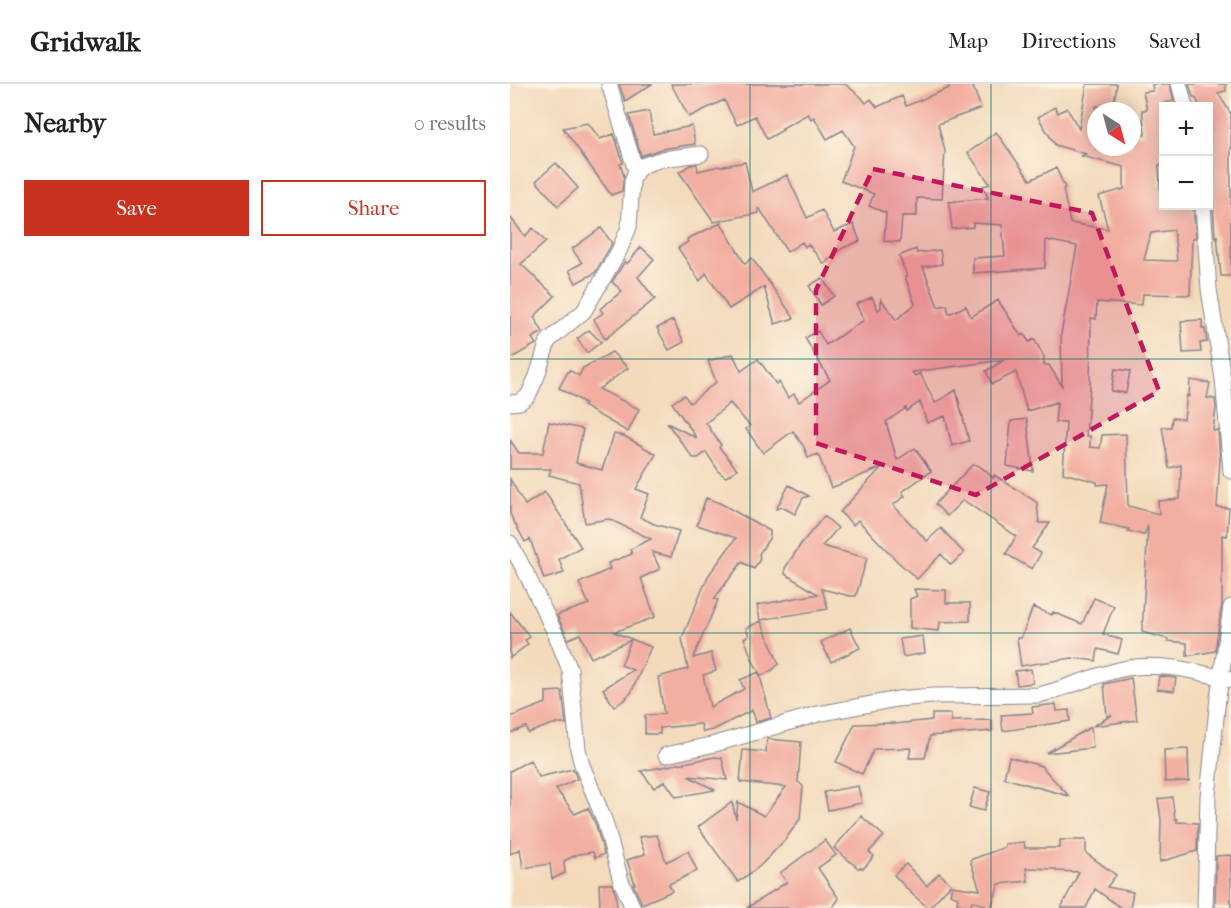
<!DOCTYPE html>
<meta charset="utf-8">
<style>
:root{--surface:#fff;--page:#f2f2f2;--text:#202124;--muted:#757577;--line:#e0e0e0;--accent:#c8321e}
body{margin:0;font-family:"IM FELL French Canon",serif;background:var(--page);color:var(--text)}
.controls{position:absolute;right:18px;top:18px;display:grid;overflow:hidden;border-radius:0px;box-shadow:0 3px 15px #0003}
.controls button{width:54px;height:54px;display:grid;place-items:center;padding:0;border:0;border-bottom:2px solid var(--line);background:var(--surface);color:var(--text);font:30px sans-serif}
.compass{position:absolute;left:577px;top:18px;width:54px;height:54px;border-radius:50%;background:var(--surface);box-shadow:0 3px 15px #0003;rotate:144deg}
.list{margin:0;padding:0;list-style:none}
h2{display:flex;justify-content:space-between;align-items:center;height:78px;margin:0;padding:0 24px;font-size:26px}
h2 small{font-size:20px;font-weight:400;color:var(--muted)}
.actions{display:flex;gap:12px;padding:18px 24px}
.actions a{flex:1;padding:14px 0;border:2px solid var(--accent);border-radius:0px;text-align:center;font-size:21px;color:var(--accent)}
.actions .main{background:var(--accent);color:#fff}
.map{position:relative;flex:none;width:721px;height:824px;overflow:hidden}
header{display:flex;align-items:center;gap:36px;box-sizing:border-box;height:84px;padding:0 30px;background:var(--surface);border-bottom:2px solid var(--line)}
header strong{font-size:28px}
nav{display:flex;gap:33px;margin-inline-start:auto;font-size:21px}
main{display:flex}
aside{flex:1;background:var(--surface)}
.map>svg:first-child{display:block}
.building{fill:#f2aea0;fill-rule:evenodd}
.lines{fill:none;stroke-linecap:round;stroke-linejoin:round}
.street-casing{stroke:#87848c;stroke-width:17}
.street{stroke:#fff;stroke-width:15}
.marked{fill:#c2185b;fill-opacity:0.2;stroke:#c2185b;stroke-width:4.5;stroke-dasharray:12 8;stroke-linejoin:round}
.grid{fill:none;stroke:#0f766e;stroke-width:1.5;stroke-opacity:0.55}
</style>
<header>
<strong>Gridwalk</strong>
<nav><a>Map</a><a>Directions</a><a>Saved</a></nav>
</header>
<main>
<aside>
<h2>Nearby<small>0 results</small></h2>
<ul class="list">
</ul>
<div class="actions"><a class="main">Save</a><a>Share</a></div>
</aside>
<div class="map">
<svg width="721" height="824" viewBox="0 0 721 824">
<rect width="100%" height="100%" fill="#fcf5e5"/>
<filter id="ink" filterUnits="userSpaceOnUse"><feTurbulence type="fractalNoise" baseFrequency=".0167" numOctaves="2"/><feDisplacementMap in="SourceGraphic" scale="12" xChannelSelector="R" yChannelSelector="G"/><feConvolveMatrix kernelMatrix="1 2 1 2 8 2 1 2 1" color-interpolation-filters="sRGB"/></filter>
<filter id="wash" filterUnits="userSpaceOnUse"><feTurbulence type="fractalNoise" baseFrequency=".008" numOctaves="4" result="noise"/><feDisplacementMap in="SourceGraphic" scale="24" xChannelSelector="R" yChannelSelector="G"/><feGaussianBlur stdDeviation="1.35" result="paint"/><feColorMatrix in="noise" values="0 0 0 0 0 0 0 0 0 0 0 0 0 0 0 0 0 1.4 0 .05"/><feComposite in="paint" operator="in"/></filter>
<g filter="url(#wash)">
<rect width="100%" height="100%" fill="#f3dabb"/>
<g id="blocks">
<!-- building -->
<path class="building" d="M 109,0 L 142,0 L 115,17 Z
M 161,0 L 335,0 L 350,12 L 356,19 L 361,15 L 367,23 L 392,12 L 396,22 L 439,4 L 437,0 L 462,0 L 471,24 L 428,40 L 435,67 L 432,115 L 407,114 L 407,132 L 392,132 L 390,158 L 374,157 L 376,129 L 359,122 L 364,110 L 331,97 L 344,62 L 333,46 L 317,55 L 304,33 L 301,35 L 298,30 L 272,44 L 273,46 L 257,55 L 245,32 L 227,41 L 214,16 L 179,33 Z
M 577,0 L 607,0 L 603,24 L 586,22 L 586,65 L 591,63 L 622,63 L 622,51 L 635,51 L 632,26 L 637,26 L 633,8 L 643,7 L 642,0 L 660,0 L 664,17 L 654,19 L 654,81 L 649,81 L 651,122 L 683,122 L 686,154 L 682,154 L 680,211 L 633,210 L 632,221 L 587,218 L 586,235 L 581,234 L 580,301 L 576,352 L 580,352 L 580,363 L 590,364 L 592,351 L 616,350 L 618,422 L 649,430 L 648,417 L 670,415 L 671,381 L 659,384 L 652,343 L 661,343 L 662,334 L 674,335 L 677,311 L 679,312 L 680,296 L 700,299 L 697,314 L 705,315 L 706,323 L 703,347 L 708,346 L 710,375 L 707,423 L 719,424 L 717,452 L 712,451 L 712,519 L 705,567 L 677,572 L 677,559 L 658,557 L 658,555 L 632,548 L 638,442 L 634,451 L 618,447 L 619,445 L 590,439 L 598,400 L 587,401 L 587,398 L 553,389 L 556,338 L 545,338 L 547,318 L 517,327 L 506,288 L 482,300 L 476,287 L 494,276 L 402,288 L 405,292 L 410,289 L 425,319 L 446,306 L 459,357 L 442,362 L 435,332 L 417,339 L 410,318 L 397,327 L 396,324 L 376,338 L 387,376 L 405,364 L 421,387 L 392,408 L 395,412 L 383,421 L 417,457 L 431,444 L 454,469 L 441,481 L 431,470 L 407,495 L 387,477 L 348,436 L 343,441 L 330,428 L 372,383 L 321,404 L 308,370 L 298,374 L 294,363 L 283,347 L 253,369 L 236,345 L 240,342 L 220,319 L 196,339 L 211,361 L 209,363 L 227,385 L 216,393 L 210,389 L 196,368 L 188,374 L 183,374 L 157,339 L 187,354 L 162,319 L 174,311 L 180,319 L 206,298 L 198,277 L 223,270 L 231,287 L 248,275 L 266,300 L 269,298 L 278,314 L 284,310 L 289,318 L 320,296 L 295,254 L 308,247 L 316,261 L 354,236 L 346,220 L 362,213 L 368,226 L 371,224 L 371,215 L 386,236 L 405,220 L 395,193 L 397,192 L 389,172 L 406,165 L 407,169 L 430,166 L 432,180 L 413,183 L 428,223 L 437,221 L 439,230 L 456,222 L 461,233 L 488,216 L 511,252 L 514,250 L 519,258 L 524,255 L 534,273 L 534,281 L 539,281 L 552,302 L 551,250 L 567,162 L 536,156 L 535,184 L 463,189 L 463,174 L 495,172 L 492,141 L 463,139 L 463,143 L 442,145 L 439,118 L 478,114 L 473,102 L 480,100 L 458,69 L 486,48 L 520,96 L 546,84 L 555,104 L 553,105 L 560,139 L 598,145 L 589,112 L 614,105 L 614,83 L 572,72 L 576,70 L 545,61 L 528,33 L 545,23 L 548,29 L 557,24 L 569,45 ZM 664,146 L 667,177 L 634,176 L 641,149 Z
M 679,0 L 716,0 L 716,7 L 708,9 L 721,30 L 721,192 L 711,192 L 707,152 L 705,153 L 699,58 L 699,22 L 690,22 L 685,13 L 683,13 Z
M 139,27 L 143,50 L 182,42 L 185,60 L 151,65 L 131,72 L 119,31 Z
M 78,39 L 90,55 L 104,50 L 113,79 L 110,80 L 114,92 L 112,107 L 101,111 L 53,44 Z
M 235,78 L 242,108 L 277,91 L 297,134 L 312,126 L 324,148 L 343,140 L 350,157 L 333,164 L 314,180 L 298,160 L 295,163 L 292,158 L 277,168 L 250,125 L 248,125 L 249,129 L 204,138 L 169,88 L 180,81 L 187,80 L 188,87 L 209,82 L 210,83 Z
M 46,79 L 68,104 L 48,122 L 26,97 Z
M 0,133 L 15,152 L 23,144 L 36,158 L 11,180 L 45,212 L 24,233 L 33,248 L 22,254 L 26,260 L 0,275 Z
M 211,139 L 235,180 L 242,174 L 284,234 L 265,240 L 254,203 L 219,225 L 196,189 L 190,197 L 168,164 L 178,158 L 177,155 Z
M 91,144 L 102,159 L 100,163 L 85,189 L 66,199 L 59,186 L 72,179 L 62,165 Z
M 131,163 L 144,175 L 128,193 L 145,215 L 95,255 L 84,235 L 93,229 L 90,225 L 112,207 L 102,198 L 115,177 L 117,180 Z
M 312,194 L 324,212 L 311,221 L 299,202 Z
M 163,236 L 174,258 L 159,266 L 147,244 Z
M 692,236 L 692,244 L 695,245 L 697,258 L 690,259 L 691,268 L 673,269 L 671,237 Z
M 79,246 L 91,258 L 77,269 L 67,255 Z
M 102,268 L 118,284 L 89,305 L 129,325 L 118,348 L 73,322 L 75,319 L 49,304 L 59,286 L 69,292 L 73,284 Z
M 605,285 L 620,287 L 616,309 L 601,307 Z
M 517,335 L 522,377 L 523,387 L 497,382 L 501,337 Z
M 39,338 L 73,345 L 66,379 L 92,386 L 104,350 L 114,352 L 146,370 L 126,405 L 139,410 L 130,433 L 144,440 L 169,447 L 161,473 L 142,468 L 150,485 L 131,494 L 145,533 L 104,548 L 141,563 L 121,609 L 116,613 L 117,614 L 104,623 L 93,605 L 123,586 L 111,581 L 121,556 L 81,574 L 70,550 L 58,555 L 47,531 L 79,520 L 69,499 L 100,485 L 98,479 L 122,470 L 120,465 L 141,455 L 99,435 L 75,439 L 69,399 L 39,391 L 41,385 L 0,385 L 0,356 L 9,369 L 33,369 Z
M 462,381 L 467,381 L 475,386 L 483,394 L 484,391 L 522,415 L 527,419 L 529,439 L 540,439 L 522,464 L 531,469 L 522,485 L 496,470 L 506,452 L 453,416 L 437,432 L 425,420 Z
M 0,395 L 15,421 L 35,408 L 71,463 L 49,475 L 54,489 L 34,495 L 20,455 L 15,458 L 0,430 Z
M 279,401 L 299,412 L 293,414 L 285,430 L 272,423 L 266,425 Z
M 196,414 L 210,419 L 260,447 L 260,453 L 249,470 L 250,475 L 244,485 L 232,478 L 204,515 L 208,516 L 183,574 L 201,569 L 206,587 L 193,591 L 200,623 L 234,605 L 230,596 L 249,588 L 261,634 L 246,638 L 242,626 L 203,646 L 193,648 L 191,640 L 150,644 L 150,650 L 135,650 L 135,631 L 154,630 L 148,593 L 178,585 L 172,554 L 198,492 L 226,454 L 187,441 Z
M 314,432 L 328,444 L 312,462 L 357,474 L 346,512 L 340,512 L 312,505 L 318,525 L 250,536 L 247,521 L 308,510 L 275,490 L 275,484 L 291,460 Z
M 404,505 L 436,506 L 436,519 L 460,519 L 460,537 L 430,538 L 429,547 L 400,544 L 400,515 L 407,512 Z
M 584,514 L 604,522 L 593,550 L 612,556 L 608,570 L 588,565 L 586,577 L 562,574 L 511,582 L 507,554 L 511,554 L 523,523 L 542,531 L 543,528 L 572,540 Z
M 0,528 L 20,553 L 15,556 L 18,560 L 0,574 Z
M 251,537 L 269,580 L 264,584 L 264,585 L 251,592 L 243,577 L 234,554 L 239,552 L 236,544 Z
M 340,544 L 350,564 L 321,578 L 311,558 Z
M 413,552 L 415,569 L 393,573 L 390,555 Z
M 521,585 L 523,599 L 507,601 L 505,587 Z
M 649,592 L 666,594 L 664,607 L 647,605 Z
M 621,594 L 627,636 L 583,642 L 602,631 L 597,632 L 594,600 Z
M 52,607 L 56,640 L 43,640 L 18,649 L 16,643 L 0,649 L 0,633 L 36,619 L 36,608 Z
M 546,620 L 547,627 L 559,626 L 560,637 L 493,647 L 491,631 L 523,629 L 522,623 Z
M 422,630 L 441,630 L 441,637 L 482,636 L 482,647 L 420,652 L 415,674 L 399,674 L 401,664 L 364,665 L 352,690 L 326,678 L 345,640 L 384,639 L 384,640 L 422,636 Z
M 581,643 L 583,664 L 536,669 Z
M 257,655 L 291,658 L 288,698 L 293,702 L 290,735 L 275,756 L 250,782 L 228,798 L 188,743 L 222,718 L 226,735 L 228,718 L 254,732 L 276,703 L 230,698 L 233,666 L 256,668 Z
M 678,665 L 679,697 L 655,698 L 654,666 Z
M 205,673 L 212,674 L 217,696 L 178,692 L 205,706 L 166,713 L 155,697 L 144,704 L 131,687 Z
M 499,673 L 531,682 L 559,712 L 494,694 Z
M 20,676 L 29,693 L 63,685 L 67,695 L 46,705 L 65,730 L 78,724 L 86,741 L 94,770 L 85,774 L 83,768 L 68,770 L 54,777 L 55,789 L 42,795 L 40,780 L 13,784 L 10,765 L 0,770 L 0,687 Z
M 348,702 L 352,719 L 318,726 L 314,708 Z
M 465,704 L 480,708 L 474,727 L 459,723 Z
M 662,713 L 665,735 L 667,735 L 667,738 L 688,739 L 687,767 L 650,778 L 651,735 L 648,715 Z
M 351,732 L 374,752 L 359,768 L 364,772 L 354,784 L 348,784 L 324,764 Z
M 147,751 L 156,778 L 178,767 L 187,787 L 159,800 L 162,807 L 132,820 L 123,800 L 125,800 L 117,776 L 135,770 L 129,753 Z
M 315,756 L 326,771 L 308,784 L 329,815 L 322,824 L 237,824 L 277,798 L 270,789 Z
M 550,756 L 576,756 L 576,769 L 606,791 L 597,803 L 623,808 L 620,824 L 611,824 L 585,805 L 576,824 L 551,824 L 569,788 L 546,787 L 546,785 L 516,784 L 518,797 L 489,800 L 481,824 L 476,824 L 475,821 L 462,817 L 461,822 L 447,820 L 448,813 L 440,810 L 442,802 L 470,806 L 460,776 L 495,763 L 495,760 L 514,758 L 515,764 L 550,764 Z
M 721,771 L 721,824 L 705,824 L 706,772 Z
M 396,780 L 417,802 L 429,789 L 441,800 L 419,824 L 403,811 L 384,791 Z
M 89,800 L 102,800 L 106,811 L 107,823 L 90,823 Z"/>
</g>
</g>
<g filter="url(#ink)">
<use href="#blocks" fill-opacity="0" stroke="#87848c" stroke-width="1.5"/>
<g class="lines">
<!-- street casing -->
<g class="street-casing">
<path id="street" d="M 99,0 L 126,87
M 669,0 L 675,22
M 693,122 L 699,205 L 713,295 L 721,387
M 0,319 L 10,318 L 18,312 L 27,292 L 38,257 L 74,227 L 109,167 L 119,143 L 122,97 L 126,87 L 134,81 L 152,75 L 191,70
M 0,459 L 16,489 L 46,551 L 60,586 L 68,665 L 72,681 L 95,738 L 111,797 L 123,824
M 156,671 L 205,660 L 308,630 L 387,615 L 423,612 L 529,611 C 558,604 586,590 617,584 C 653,578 687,588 721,596
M 695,824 L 698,712 L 708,614 L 721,523"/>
</g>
<!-- street -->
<use href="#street" class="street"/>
</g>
</g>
<!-- marked area -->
<path class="marked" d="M 363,85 L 582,129 L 649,307 L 466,411 L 306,359 L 306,206 Z"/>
<!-- grid -->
<path class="grid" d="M 240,0 L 240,824M 481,0 L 481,824M 0,275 L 721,275M 0,549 L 721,549"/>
</svg>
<div class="controls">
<button>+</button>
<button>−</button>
</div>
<svg class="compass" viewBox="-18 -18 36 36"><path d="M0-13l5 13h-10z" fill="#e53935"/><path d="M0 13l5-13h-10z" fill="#757577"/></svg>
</div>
</main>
